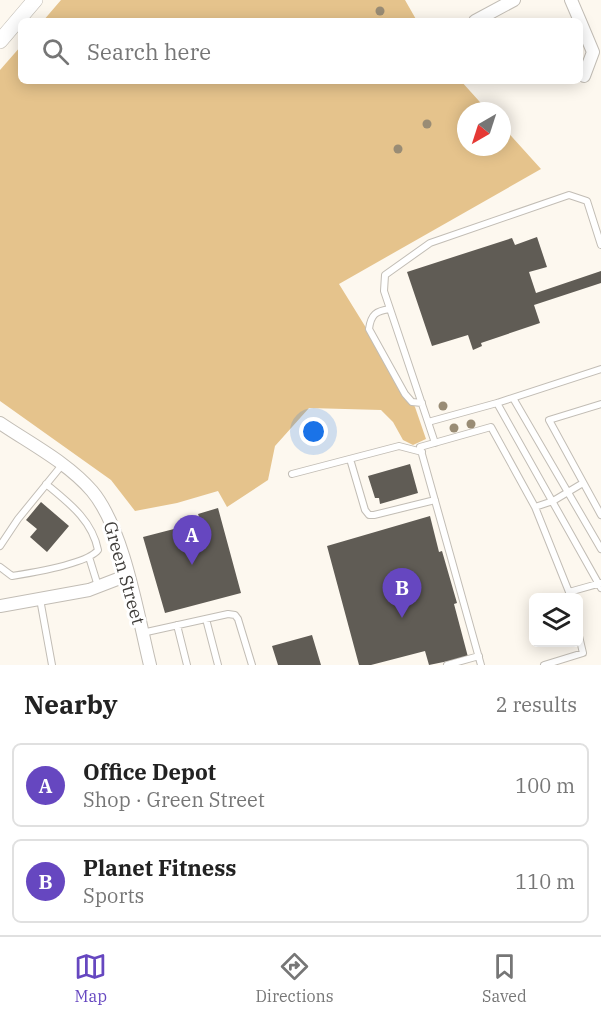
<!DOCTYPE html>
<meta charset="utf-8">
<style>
:root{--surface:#fff;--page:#f2f2f2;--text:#222;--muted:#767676;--line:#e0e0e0;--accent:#6647c0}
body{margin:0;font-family:"IBM Plex Serif",serif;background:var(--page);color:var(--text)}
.controls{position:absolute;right:18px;bottom:18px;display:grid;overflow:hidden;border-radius:9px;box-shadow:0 3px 15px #0003}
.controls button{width:54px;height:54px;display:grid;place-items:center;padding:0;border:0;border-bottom:2px solid var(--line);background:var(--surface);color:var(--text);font:30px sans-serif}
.compass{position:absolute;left:457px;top:102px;width:54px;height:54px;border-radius:50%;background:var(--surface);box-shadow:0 3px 15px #0003;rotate:219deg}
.you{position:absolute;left:314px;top:432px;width:21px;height:21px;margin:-15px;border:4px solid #fff;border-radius:50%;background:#1a73e8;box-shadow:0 0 0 9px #1a73e833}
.badge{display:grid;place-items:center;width:39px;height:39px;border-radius:50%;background:var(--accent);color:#fff;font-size:20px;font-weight:700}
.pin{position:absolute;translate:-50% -50px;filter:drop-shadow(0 2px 3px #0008)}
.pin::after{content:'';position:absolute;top:32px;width:21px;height:18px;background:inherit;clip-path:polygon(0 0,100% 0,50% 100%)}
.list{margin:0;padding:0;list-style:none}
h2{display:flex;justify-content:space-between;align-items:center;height:78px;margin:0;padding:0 24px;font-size:26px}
h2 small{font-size:20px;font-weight:400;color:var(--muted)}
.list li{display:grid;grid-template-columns:39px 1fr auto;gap:18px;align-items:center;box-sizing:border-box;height:84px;margin:0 12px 12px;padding:0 12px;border:2px solid var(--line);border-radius:9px}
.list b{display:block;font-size:22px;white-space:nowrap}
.list p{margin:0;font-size:20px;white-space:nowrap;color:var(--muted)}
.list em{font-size:20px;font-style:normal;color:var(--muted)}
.icon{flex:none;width:33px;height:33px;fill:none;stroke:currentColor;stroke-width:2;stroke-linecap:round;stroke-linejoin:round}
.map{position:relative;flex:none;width:601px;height:665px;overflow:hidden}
.search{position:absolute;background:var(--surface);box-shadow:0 3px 15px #0003;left:18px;right:18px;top:18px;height:66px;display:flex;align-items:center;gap:15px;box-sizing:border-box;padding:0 21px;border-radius:9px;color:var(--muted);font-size:22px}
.sheet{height:270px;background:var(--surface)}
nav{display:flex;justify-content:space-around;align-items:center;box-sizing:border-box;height:84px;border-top:2px solid var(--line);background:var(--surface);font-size:16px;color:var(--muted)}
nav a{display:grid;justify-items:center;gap:3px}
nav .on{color:var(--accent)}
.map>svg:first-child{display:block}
.green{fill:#e5c38c}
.building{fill:#605c55}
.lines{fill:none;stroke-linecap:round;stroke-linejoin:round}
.service-casing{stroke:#c2bdb5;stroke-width:8}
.minor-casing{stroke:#c2bdb5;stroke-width:14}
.tertiary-casing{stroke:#c2bdb5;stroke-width:16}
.service{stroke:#fff;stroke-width:6}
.minor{stroke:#fff;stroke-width:12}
.tertiary{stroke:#fff;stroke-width:15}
.tree{fill:#998c75}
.labels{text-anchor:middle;stroke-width:6;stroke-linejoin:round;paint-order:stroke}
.street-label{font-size:18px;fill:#3e3c39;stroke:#fff}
</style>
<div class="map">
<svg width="601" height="665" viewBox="0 0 601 665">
<rect width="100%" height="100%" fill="#fdf8ef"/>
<!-- green -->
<path class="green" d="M 61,0 L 405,0 L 417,21 L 43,21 Z
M 21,46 L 21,81 L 461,81 L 488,111 L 466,111 L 466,147 L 502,147 L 502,126 L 541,169 L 339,284 L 415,407 L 426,439 L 413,445 L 403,440 L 393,422 L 381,410 L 309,408 L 275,446 L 268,480 L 227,507 L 218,491 L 177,503 L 135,511 L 111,480 L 0,401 L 0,70 Z"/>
<!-- building -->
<path class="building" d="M 537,237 L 547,267 L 529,272 L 536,293 L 601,271 L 601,283 L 534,305 L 540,323 L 481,343 L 482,346 L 473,350 L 468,335 L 432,346 L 407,272 L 512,238 L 515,245 Z
M 410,464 L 418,493 L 380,504 L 379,498 L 375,498 L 368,476 Z
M 41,502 L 69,526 L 47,552 L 30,537 L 37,529 L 26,520 Z
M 218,508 L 241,593 L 165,613 L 143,537 L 201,522 L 198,514 Z
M 430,516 L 439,552 L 442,551 L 457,603 L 454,604 L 468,657 L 429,665 L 425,651 L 371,665 L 359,665 L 327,546 Z
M 312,635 L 321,665 L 278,665 L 272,646 Z"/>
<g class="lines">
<!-- service casing -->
<g class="service-casing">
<path id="service" d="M 601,245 L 587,201 L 569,195 L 430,243 L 385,275 L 384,291 L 428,422 L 497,403 L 601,369
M 390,309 C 376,311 371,314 369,329 L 405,394 L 412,402 L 422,403
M 513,398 L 601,549
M 497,403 L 601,588
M 601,404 L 549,420 L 601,515
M 428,422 L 435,443
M 350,459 L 365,510 L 369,515 L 374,515 L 435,500
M 292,474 L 399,446 L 422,452
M 535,507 L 569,592
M 0,546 L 18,519 L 62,465
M 89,557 L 98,586
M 0,567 L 12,576 C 31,573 87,564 98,550 C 92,520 69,503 46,484
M 570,598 L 569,592 L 601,583
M 40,599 L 52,665
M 206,619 L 218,665
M 177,625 L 187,665
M 142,633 L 228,614 L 235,615 L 238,619 L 252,665
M 447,665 L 479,656
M 481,665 L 420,447 L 491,427 L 535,507 L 553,501 L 583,483
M 544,665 L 583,653 L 578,632"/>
</g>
<!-- minor casing -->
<g class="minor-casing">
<path id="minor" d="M 571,0 L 580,21
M 475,21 L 514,0
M 580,21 L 593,52 L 584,76
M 0,423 C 31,444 68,463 92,491 C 124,529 138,616 150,665
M 0,606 L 89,590 L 128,575"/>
</g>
<!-- tertiary casing -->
<g class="tertiary-casing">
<path id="tertiary" d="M 0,41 L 35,0"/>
</g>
<!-- service -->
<use href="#service" class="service"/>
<!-- minor -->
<use href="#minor" class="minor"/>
<!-- tertiary -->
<use href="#tertiary" class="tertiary"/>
</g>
<!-- trees -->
<g class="tree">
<circle cx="380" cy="11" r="4.5"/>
<circle cx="427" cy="124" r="4.5"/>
<circle cx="398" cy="149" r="4.5"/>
<circle cx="443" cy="406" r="4.5"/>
<circle cx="471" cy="424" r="4.5"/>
<circle cx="454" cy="428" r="4.5"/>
</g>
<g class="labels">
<!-- street labels -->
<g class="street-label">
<text transform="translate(124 573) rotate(74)" y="6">Green Street</text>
</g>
</g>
</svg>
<div class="controls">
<button><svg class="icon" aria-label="layers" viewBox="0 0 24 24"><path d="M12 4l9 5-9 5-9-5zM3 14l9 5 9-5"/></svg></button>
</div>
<svg class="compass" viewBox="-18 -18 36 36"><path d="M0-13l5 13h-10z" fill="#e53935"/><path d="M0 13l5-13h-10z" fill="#767676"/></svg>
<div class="you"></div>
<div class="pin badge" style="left:192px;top:565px">A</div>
<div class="pin badge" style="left:402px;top:618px">B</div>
<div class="search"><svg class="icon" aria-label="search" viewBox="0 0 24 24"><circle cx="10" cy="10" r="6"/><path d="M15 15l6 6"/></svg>Search here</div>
</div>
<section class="sheet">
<h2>Nearby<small>2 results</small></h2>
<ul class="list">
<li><span class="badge">A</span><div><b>Office Depot</b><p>Shop · Green Street</p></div><em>100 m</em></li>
<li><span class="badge">B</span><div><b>Planet Fitness</b><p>Sports</p></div><em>110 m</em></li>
</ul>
</section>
<nav>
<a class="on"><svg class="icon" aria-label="map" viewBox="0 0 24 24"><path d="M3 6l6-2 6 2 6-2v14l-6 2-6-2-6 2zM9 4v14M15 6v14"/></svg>Map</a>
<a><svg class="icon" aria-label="directions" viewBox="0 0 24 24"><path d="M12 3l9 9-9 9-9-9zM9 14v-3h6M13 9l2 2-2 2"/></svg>Directions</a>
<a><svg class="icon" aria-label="saved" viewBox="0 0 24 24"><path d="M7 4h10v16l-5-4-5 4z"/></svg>Saved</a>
</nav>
